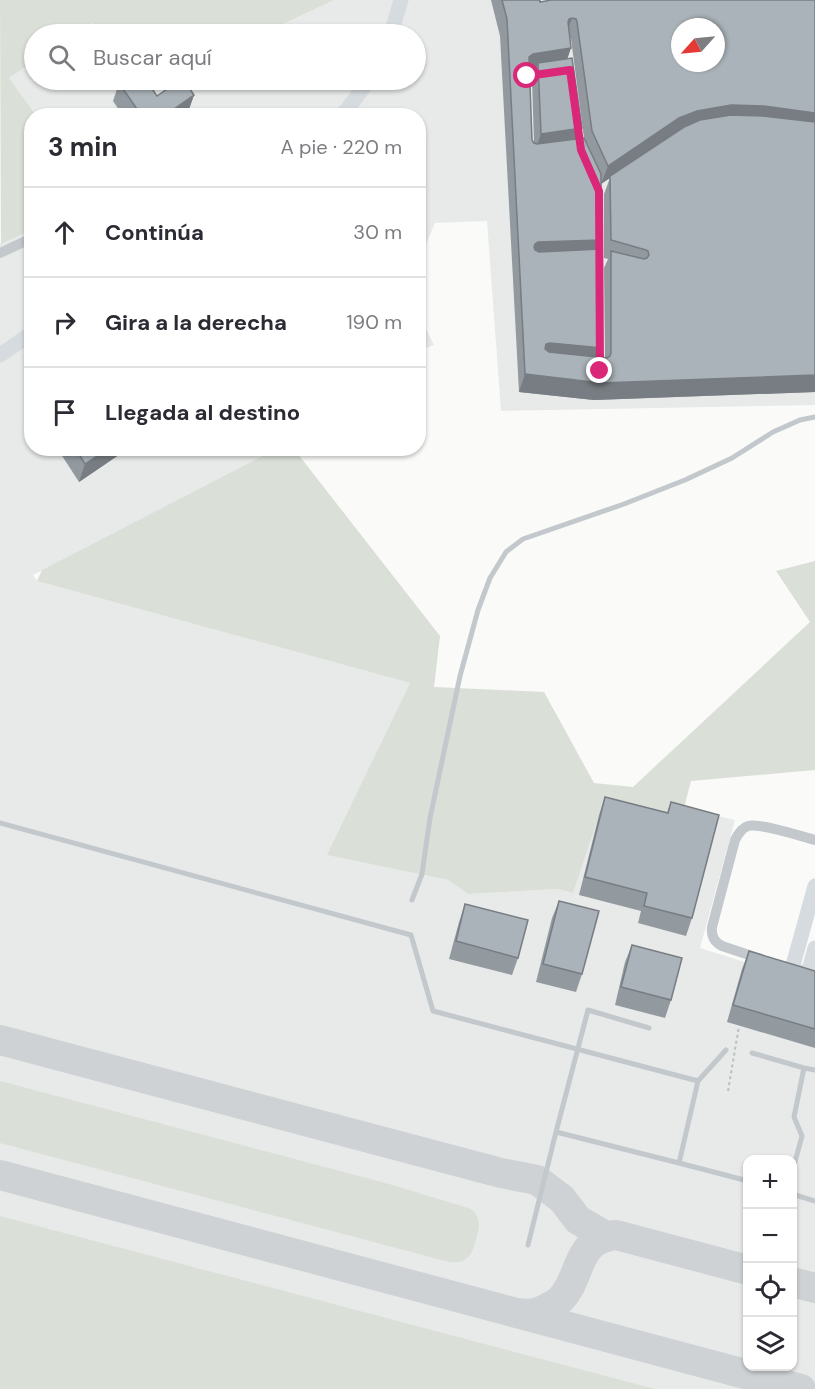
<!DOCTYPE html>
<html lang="es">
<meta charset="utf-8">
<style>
:root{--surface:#fff;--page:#f2f2f3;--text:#2b2b33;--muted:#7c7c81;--line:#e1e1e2}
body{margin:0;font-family:"DM Sans",sans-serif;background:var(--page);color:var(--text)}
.controls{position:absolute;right:18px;bottom:18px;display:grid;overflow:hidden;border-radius:12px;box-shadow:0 2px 4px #0004}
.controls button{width:54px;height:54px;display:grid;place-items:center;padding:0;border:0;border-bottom:2px solid var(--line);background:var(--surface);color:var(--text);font:30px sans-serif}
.compass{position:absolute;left:671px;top:18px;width:54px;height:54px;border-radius:50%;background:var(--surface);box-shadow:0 2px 4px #0004;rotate:243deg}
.stop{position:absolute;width:18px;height:18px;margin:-14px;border:4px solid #db2777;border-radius:50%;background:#fff}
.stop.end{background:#db2777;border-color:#fff;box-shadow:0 2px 6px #0008}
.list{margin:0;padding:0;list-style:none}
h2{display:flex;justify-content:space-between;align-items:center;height:78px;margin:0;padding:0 24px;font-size:26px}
h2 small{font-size:20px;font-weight:400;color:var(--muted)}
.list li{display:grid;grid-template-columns:39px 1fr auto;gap:18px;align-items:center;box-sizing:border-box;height:90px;padding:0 24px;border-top:2px solid var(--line)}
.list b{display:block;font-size:22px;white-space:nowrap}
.list em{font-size:20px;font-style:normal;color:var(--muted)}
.icon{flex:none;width:33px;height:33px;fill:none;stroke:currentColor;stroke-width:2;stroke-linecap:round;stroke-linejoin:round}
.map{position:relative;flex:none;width:815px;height:1389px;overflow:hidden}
.search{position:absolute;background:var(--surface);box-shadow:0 2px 4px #0004;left:24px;top:24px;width:402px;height:66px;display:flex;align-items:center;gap:15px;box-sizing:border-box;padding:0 21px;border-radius:33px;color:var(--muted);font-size:22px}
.panel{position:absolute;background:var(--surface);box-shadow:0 2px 4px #0004;left:24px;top:108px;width:402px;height:348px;border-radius:24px}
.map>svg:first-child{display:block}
.built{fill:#e8e9e9;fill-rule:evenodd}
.green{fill:#dadfd7}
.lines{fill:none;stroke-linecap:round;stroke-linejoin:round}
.taxiway{stroke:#ced2d4;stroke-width:30}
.path{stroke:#bbbfc2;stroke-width:2;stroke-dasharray:3 3;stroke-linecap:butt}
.lane{stroke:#c3c8cc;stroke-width:5}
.street{stroke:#c3c8cc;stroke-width:10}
.secondary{stroke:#d6dbdf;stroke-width:15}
.wall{fill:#929a9f;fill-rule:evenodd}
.shaded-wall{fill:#777d82}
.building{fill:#aab3b9;stroke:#777d82;stroke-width:1.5;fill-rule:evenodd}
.route{stroke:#db2777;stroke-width:8}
</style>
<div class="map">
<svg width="815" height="1389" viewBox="0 0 815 1389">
<rect width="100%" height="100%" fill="#fafaf8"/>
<!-- built -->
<path class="built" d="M 334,0 L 541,0 L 548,16 L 815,0 L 815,405 L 501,411 L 487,221 L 435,223 L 419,261 L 418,116 L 36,115 L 9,78 L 34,61 L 34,80 L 416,80 L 416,34 L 262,34 ZM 680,27 L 716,27 L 716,63 L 680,63 Z
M 92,23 L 127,34 L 75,34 Z
M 31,230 L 32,448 L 276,449 L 33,575 L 37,581 L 410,683 L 328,855 L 448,880 L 468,894 L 558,889 L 573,893 L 597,813 L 684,808 L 735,820 L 700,948 L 815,984 L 815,1389 L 0,1389 L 0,243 ZM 748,1160 L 792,1160 L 792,1366 L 748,1366 Z
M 419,315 L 434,345 L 419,351 L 418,351 Z"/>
<!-- green -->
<path class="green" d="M 0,0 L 334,0 L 262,34 L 127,34 L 92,23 L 75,34 L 34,34 L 34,61 L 9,78 L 36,115 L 32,116 L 31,230 L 1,244 Z
M 276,449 L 294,449 L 440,636 L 434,687 L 544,692 L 594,783 L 633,787 L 810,622 L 776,571 L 815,561 L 815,770 L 691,781 L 684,808 L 653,825 L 599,815 L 573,893 L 558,889 L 468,894 L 448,880 L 327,855 L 410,683 L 37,581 L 42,570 Z
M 0,1081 L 389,1184 L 471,1209 C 480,1217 480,1225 477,1236 C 473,1252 469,1265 449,1262 L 0,1143 Z
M 0,1216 L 655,1389 L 0,1389 Z"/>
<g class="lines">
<!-- taxiway -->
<path class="taxiway" d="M 0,1040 L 501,1173 L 537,1180 L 562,1199 L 578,1220 L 606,1236
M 0,1175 L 801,1389
M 792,1282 L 815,1288
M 518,1313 C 529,1315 539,1313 549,1307 C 553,1305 558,1302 561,1299 C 582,1277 575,1239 616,1235 L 748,1270"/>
<!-- path -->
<path class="path" d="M 728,1091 L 739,1026"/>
<!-- lane -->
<path class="lane" d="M 0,823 L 411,935 L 433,1011 L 698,1081 L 679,1163 L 748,1181
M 412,900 L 422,874 L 430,818 L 460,676 L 478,610 L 490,578 L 506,552 L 523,539 L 624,504 L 685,480 L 732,458 L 773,432 L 800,420 L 815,417
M 649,1028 L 588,1010 L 556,1132 L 679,1163
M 752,1053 L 804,1068 L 794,1117 L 802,1136 L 792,1173
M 804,1068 L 815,1070
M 698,1081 L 726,1050
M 792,1194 L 815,1201
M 528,1245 L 556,1132"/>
<!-- street -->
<path class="street" d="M 0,253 L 32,238
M 761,959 L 722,946 C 714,942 711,936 712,927 L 735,840 C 738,834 742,828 748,826 C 761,823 800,836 815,840"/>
<!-- secondary -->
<path class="secondary" d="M 391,34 L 401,0
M 341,116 L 349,107 L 369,80
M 0,355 L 32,333
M 815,886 L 792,969 L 815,977
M 808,974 L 815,948"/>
</g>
<!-- wall -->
<path class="wall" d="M 491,0 L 540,0 L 540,2 L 815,0 L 815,392 L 594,400 L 519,392 L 500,36 ZM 569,37 L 571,39 L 584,138 L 578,139 L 582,128 L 567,59 ZM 536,70 L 532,80 L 534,144 L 532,140 L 529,71 ZM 610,178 L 604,194 L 604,258 L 608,259 L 604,268 L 605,358 L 598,357 L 602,348 L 597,250 L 601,240 L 601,183 L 601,184 Z
M 119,83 L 157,96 L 194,95 L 188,112 L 183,116 L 123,116 L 113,101 Z
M 57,448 L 129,448 L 79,482 Z
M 605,797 L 667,813 L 671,802 L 692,918 L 686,936 L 638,923 L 641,911 L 579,895 L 599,815 Z
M 559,901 L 582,974 L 576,992 L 536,982 L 552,918 Z
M 465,904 L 518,958 L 512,975 L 449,959 L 459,922 Z
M 632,945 L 671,1000 L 665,1018 L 615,1005 L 625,962 Z
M 749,951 L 815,971 L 815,1048 L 727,1022 L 742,969 Z"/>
<!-- shaded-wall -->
<path class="shaded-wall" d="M 572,18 L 566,35 L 563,37 L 569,19 Z
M 571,48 L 565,66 L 538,63 L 536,70 L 526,71 L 529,57 L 533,54 Z
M 194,95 L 188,112 L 183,116 L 164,116 Z
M 731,105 L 764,106 L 815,113 L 815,131 L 672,136 L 601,184 L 608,166 L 679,118 L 697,111 Z
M 582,128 L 576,146 L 535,151 L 541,134 Z
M 601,240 L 594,257 L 527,265 L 535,244 L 538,242 Z
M 550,343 L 602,348 L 595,366 L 544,360 L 546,344 Z
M 525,374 L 815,375 L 815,392 L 594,400 L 519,392 Z
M 109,448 L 129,448 L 79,482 L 85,464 Z"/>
<!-- building -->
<path class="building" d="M 502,0 L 540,0 L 540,2 L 551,0 L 815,0 L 815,113 L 764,106 L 731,105 L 697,111 L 679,118 L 608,166 L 592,131 L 577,22 L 576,19 L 572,18 L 569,19 L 568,22 L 571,48 L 533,54 L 529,57 L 532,140 L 534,143 L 537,144 L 584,138 L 601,174 L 601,240 L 538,242 L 535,244 L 534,247 L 535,250 L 539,252 L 601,249 L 602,348 L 550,343 L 546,344 L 545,349 L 549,352 L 607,358 L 610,356 L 611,353 L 611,251 L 644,259 L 647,258 L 649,255 L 648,251 L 646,250 L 611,240 L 610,176 L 684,127 L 700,120 L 731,115 L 763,116 L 815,122 L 815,375 L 601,383 L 525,374 L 507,19 ZM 680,27 L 716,27 L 716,63 L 680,63 Z
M 572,58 L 582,128 L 541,134 L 538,63 Z
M 124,80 L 146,80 L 157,96 L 180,80 L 184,80 L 194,95 L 164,116 L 127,116 L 137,109 L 119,83 Z
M 75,448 L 109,448 L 85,464 Z
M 605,797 L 668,813 L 671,802 L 719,815 L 692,918 L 644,906 L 647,893 L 585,877 Z
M 559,901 L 599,911 L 582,974 L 543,964 Z
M 465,904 L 528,920 L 518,958 L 456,941 Z
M 632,945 L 682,958 L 671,1000 L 621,987 Z
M 749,951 L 815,971 L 815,1029 L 733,1005 Z"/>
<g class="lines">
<!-- route -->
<path class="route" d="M 527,76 L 570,70 L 581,150 L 599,191 L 600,371"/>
</g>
</svg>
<div class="controls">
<button>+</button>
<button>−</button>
<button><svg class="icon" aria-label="locate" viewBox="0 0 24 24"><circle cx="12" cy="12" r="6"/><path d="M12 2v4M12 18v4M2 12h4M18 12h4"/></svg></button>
<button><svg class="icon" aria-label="layers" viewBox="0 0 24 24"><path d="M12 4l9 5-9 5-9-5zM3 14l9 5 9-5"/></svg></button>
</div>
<svg class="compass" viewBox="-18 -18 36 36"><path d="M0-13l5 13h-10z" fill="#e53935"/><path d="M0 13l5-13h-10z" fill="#7c7c81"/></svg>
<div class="stop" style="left:527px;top:76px"></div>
<div class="stop end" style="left:600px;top:371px"></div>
<div class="search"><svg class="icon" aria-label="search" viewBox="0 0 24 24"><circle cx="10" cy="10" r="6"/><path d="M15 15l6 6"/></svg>Buscar aquí</div>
<section class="panel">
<h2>3 min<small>A pie · 220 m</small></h2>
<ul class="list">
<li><svg class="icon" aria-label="ahead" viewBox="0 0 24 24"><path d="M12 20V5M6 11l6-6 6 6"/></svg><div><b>Continúa</b></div><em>30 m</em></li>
<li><svg class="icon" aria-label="right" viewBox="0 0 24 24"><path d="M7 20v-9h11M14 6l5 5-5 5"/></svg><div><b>Gira a la derecha</b></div><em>190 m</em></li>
<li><svg class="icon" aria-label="arrive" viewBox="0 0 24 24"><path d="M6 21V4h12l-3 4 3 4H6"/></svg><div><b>Llegada al destino</b></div></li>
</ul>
</section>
</div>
